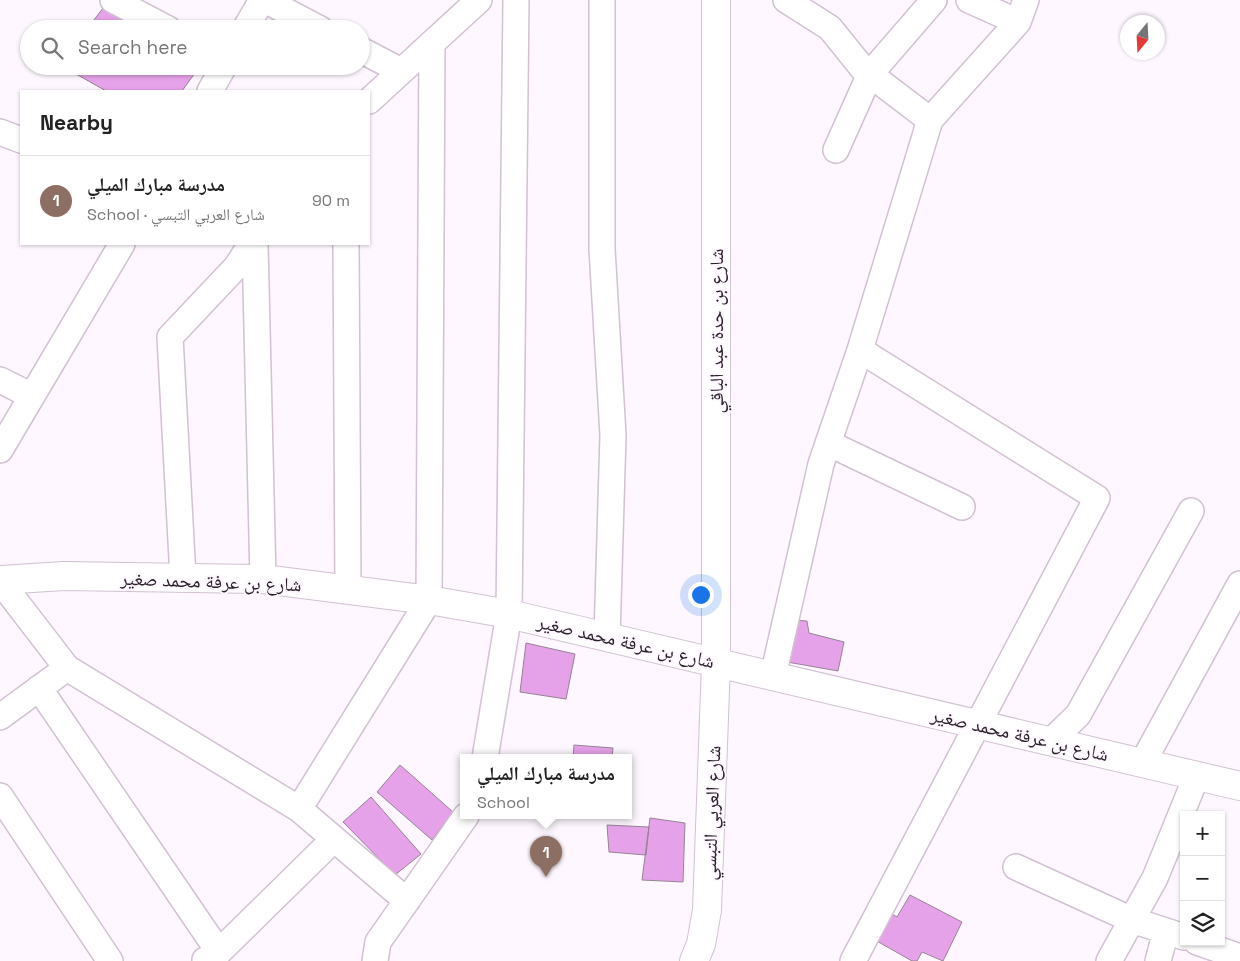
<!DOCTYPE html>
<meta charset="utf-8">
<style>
:root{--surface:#fff;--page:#f2f2f2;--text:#222;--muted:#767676;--line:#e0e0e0;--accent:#2563eb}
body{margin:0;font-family:"Space Grotesk","Noto Naskh Arabic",sans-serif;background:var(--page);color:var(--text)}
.controls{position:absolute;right:15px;bottom:15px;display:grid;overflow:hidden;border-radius:0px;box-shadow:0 1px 4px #0004}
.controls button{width:45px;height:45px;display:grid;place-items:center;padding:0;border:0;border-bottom:1px solid var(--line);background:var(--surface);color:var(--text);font:25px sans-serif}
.compass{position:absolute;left:1120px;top:15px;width:45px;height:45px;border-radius:50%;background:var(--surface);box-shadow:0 1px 4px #0004;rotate:198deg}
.you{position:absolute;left:700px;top:594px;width:18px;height:18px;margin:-12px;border:4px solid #fff;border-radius:50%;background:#1a73e8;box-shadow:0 0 0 8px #1a73e833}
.badge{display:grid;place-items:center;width:32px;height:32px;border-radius:50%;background:var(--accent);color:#fff;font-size:16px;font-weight:700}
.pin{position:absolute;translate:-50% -41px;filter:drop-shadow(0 1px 2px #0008)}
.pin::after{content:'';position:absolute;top:26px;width:18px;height:15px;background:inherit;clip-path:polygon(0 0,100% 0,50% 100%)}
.popup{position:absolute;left:460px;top:754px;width:172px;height:65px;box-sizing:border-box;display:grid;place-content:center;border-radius:0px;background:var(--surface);filter:drop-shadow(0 1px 4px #0005);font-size:16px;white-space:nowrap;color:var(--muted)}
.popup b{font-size:19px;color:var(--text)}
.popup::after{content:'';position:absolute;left:50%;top:100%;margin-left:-10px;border:10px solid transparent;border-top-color:var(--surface)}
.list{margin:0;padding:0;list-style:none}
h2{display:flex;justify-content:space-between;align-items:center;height:65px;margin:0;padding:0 20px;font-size:21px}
h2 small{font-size:16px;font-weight:400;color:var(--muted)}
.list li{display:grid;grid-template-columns:32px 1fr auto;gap:15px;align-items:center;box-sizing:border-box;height:90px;padding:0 20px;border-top:1px solid var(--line)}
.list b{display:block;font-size:19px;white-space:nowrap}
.list p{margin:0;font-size:16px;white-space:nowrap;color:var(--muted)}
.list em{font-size:16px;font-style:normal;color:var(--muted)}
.icon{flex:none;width:28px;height:28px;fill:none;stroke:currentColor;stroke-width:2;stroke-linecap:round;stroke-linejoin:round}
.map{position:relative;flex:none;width:1240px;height:961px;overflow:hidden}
.search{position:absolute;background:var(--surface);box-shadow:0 1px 4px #0004;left:20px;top:20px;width:350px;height:55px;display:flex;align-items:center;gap:12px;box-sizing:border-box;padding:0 18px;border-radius:28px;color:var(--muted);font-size:19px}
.panel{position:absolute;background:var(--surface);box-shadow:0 1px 4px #0004;left:20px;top:90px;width:350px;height:155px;border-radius:0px}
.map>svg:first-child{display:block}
.building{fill:#e6a2e9;stroke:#948394}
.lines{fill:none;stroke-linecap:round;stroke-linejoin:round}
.street-casing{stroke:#d2c0d3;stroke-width:28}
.secondary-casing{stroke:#d2c0d3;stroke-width:30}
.street{stroke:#fff;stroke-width:25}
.secondary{stroke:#fff;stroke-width:28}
.labels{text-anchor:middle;stroke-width:4;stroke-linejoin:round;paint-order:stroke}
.street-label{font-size:19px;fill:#282128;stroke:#fef7ff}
</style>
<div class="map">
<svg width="1240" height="961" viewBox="0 0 1240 961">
<rect width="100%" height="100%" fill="#fef7ff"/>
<!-- building -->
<path class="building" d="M 107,3 L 154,29 L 87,29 Z
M 62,66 L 200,66 L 182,91 L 106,91 Z
M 793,620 L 807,621 L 809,633 L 844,642 L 838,671 L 787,662 Z
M 526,643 L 575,654 L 566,699 L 520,692 Z
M 574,745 L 613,748 L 612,758 L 573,758 Z
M 400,765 L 453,812 L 432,840 L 377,792 Z
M 371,797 L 421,854 L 395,875 L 343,822 Z
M 650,818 L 685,823 L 683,882 L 642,880 Z
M 607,825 L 649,827 L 646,855 L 609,852 Z
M 910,895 L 962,922 L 943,961 L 922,952 L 917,961 L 912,961 L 875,940 L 890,913 L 897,917 Z"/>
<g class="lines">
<!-- street casing -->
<g class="street-casing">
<path id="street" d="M 113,0 L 168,29
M 265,0 L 320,29
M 602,0 L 602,249 L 613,435 L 607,637
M 786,0 L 830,28 L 863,69 L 930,120
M 969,0 L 1018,22
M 245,29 L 262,0
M 361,50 L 401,71
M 210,91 L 224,66
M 369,101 L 479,0
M 0,132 L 21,140
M 836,150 L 870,74 L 934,0
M 255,244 L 263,579
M 346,244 L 348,589
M 0,380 L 32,396
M 828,443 L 962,507
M 0,450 L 122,244
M 183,578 L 170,337 L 237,266 L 251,244
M 0,581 L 67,668 L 0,717
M 67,668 L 299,809 L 407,901
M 773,676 L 821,464 L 860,350 L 930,120 L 1018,22 L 1026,0
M 39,688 L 219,952
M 1051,741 L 1078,715 L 1191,511
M 485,758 L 509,614 L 516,0
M 1143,762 L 1240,584
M 0,796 L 110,961
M 299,809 L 429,600 L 432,43
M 1016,867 L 1132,920 L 1184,937
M 1197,942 L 1240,957
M 205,960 L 219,952 L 334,839
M 375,961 L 378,942 L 466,816
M 853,961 L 1097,498 L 860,350
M 1109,961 L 1155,878 L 1197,775
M 1158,961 L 1166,931"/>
</g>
<!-- secondary casing -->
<g class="secondary-casing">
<path id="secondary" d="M 0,580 L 64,576 L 263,579 L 429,600 L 509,614 L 1240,786
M 694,961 L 701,944 L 707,910 L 716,663 L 716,0"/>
</g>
<!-- street -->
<use href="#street" class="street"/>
<!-- secondary -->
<use href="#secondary" class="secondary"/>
</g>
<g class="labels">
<!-- street labels -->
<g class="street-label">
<text transform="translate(716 331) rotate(-90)" y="7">شارع بن حدة عبد الباقي</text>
<text transform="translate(211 581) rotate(2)" y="7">شارع بن عرفة محمد صغير</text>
<text transform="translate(626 641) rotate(13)" y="7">شارع بن عرفة محمد صغير</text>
<text transform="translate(1020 734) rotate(13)" y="7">شارع بن عرفة محمد صغير</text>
<text transform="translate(711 813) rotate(-88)" y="7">شارع العربي التبسي</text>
</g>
</g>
</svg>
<div class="controls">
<button>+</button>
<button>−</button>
<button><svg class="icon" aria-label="layers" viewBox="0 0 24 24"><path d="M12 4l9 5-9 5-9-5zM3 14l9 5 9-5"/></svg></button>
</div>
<svg class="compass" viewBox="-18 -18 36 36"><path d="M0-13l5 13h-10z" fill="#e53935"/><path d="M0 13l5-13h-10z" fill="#767676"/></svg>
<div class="you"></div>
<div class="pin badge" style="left:546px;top:877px;background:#8d6e63">1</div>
<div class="popup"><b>مدرسة مبارك الميلي</b>School</div>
<div class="search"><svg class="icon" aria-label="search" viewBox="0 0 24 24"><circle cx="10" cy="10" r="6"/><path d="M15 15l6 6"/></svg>Search here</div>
<section class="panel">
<h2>Nearby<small></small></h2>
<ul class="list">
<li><span class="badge" style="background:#8d6e63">1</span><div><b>مدرسة مبارك الميلي</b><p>School · شارع العربي التبسي</p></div><em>90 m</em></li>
</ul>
</section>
</div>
